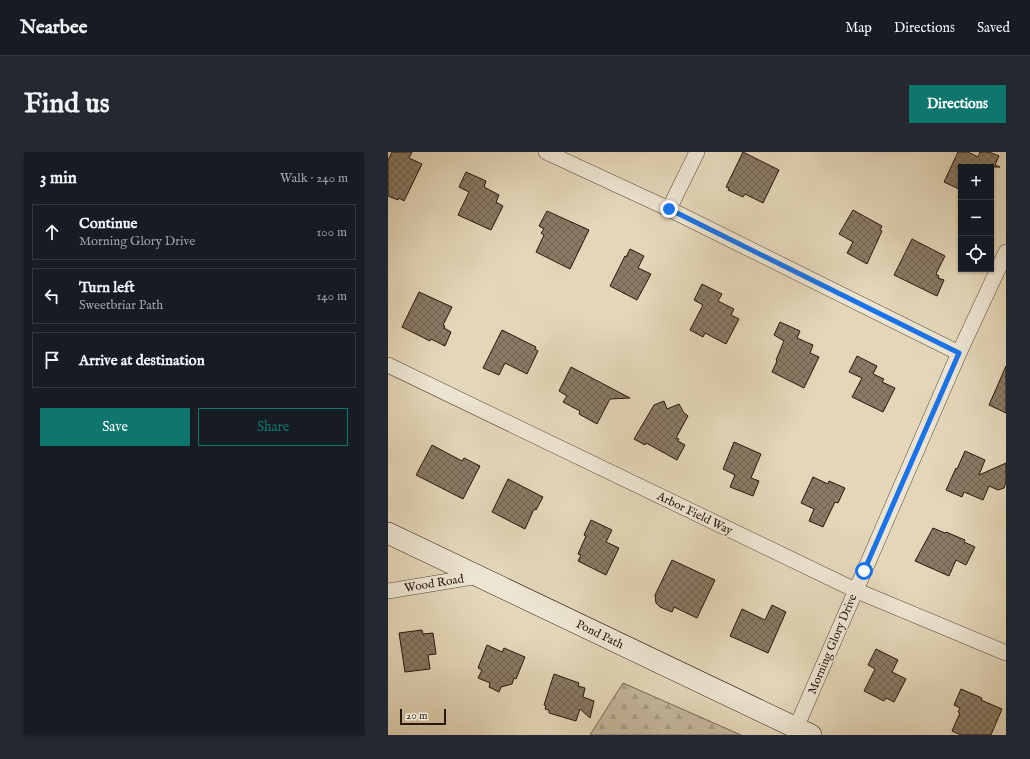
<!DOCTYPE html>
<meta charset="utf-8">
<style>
:root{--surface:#171b24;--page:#242831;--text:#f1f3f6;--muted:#9ea1a6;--line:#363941;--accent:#0f766e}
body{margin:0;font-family:"IM FELL English",serif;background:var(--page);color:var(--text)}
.controls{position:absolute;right:12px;top:12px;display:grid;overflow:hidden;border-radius:0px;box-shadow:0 1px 3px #0004}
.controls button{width:36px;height:36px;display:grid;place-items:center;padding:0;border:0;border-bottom:1px solid var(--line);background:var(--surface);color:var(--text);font:20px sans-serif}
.scale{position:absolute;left:12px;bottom:10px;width:46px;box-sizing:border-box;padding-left:4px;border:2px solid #27160a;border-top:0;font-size:11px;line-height:14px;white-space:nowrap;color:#27160a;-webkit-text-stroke:3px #ede5d2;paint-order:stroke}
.stop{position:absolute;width:12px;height:12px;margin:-9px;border:3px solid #1a73e8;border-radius:50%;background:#fff}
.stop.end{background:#1a73e8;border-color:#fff;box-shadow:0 1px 4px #0008}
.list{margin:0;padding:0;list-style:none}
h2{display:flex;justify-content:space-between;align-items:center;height:52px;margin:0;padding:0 16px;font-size:17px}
h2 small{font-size:13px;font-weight:400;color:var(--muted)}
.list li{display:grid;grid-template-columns:26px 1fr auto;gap:12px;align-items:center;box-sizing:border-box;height:56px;margin:0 8px 8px;padding:0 8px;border:1px solid var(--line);border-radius:0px}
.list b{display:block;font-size:15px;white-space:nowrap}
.list p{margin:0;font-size:13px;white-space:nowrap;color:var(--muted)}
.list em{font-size:13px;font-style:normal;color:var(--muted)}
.actions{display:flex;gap:8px;padding:12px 16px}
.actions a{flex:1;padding:9px 0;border:1px solid var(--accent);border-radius:0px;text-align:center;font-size:14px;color:var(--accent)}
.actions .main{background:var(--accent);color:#fff}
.icon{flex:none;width:22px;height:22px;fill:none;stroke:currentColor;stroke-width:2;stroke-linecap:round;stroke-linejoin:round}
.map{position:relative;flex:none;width:618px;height:583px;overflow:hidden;border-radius:0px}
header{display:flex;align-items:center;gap:24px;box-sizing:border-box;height:56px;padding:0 20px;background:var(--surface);border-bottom:1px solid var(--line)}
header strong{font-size:19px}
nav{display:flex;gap:22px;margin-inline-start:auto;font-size:14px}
.intro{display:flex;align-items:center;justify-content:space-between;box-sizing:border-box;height:96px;padding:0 24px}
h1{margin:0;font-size:28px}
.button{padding:10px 18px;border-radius:0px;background:var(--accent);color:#fff;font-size:14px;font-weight:700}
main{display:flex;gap:24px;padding:0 24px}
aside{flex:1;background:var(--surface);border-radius:0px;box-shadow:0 1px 3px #0004}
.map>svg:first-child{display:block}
.forest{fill:url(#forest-firs);stroke:#766652}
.building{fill:url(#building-cross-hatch);stroke:#27160a}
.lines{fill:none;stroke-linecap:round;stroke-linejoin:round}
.street-casing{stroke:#564636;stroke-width:16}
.secondary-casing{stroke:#27160a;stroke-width:22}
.street{stroke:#ede5d2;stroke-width:15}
.secondary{stroke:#ede5d2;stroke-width:21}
.route{stroke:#1a73e8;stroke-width:5}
.labels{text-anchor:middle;stroke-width:3;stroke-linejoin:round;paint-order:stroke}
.street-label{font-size:12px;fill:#27160a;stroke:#ede5d2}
</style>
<header>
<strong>Nearbee</strong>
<nav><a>Map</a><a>Directions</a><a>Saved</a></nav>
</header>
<div class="intro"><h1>Find us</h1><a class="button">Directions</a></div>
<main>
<aside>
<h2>3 min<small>Walk · 240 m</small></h2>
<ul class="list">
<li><svg class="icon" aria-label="ahead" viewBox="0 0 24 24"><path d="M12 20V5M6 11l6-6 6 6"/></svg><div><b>Continue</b><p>Morning Glory Drive</p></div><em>100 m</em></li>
<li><svg class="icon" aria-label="left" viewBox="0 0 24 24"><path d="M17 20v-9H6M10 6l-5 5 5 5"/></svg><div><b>Turn left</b><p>Sweetbriar Path</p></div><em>140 m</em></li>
<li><svg class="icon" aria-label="arrive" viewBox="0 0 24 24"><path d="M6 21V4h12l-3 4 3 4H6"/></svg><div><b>Arrive at destination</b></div></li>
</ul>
<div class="actions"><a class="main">Save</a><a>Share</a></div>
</aside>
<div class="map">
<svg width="618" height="583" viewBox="0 0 618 583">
<defs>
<pattern id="forest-firs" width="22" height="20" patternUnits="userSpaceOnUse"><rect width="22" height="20" fill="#c4b69b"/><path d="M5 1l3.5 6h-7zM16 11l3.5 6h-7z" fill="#a89c84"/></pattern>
<pattern id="building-cross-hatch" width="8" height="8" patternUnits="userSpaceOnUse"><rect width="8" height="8" fill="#897a65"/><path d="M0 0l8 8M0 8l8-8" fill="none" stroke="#706351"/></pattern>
</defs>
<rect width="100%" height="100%" fill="#e4d7b9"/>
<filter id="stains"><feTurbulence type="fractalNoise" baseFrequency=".005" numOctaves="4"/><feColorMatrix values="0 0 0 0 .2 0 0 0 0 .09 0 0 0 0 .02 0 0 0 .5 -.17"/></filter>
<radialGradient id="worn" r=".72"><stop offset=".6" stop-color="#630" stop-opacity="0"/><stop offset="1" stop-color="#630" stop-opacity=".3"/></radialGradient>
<!-- forest -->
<path class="forest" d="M 235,531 L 353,583 L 202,583 Z"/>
<!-- building -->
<path class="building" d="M 4,0 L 24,0 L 21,6 L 34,12 L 16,49 L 11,46 L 10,48 L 0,44 L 0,8 Z
M 355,0 L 391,18 L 375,51 L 357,42 L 355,45 L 340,38 L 341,36 L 338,35 Z
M 570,0 L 580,0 L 590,5 L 592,0 L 601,0 L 611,4 L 607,13 L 612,15 L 573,15 L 573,38 L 556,30 Z
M 78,20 L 98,29 L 96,35 L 111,43 L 108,50 L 115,54 L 103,78 L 70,63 L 81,40 L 71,35 Z
M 465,58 L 494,74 L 492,78 L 494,79 L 479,112 L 459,101 L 465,90 L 451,82 Z
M 159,59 L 201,78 L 182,117 L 148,100 L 156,83 L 153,81 L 156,77 L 151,74 Z
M 524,87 L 557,104 L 548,122 L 551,124 L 550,126 L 556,128 L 549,144 L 506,123 Z
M 242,97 L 256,104 L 250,116 L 263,122 L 249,148 L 222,134 L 237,104 L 238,105 Z
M 314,132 L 334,142 L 330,149 L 346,157 L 343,163 L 351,167 L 338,192 L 317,181 L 315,185 L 302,178 L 315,153 L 306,148 Z
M 31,140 L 64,155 L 55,173 L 57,174 L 56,176 L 63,180 L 57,194 L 43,187 L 42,189 L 14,175 Z
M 392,170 L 412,179 L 409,186 L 425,193 L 422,201 L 431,205 L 416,236 L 384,220 L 389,209 L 388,208 L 396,189 L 386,183 Z
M 114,178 L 148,195 L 147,197 L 150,199 L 139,222 L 117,211 L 111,223 L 95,216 Z
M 469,204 L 489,214 L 485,222 L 496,227 L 494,230 L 507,236 L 495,260 L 464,245 L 474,226 L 461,220 Z
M 618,214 L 618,261 L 601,253 Z
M 183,215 L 242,246 L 222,247 L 209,272 L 191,262 L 192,259 L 175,250 L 179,244 L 171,239 Z
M 276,249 L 279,257 L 291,252 L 296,261 L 300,264 L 288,286 L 291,287 L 290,289 L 297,293 L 289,308 L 258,291 L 257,293 L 246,287 L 266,253 Z
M 346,290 L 373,302 L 363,326 L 371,329 L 365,344 L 342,335 L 347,323 L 335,317 Z
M 44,293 L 74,309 L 76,306 L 92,314 L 75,347 L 28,323 Z
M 577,299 L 597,308 L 591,323 L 618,311 L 618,330 L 616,336 L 610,338 L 601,334 L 595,348 L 576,340 L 574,345 L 558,338 L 568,316 L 569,317 Z
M 425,325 L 440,332 L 441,329 L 457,336 L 450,351 L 447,350 L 435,375 L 421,369 L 426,357 L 413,351 Z
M 120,327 L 155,345 L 148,358 L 146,357 L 137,377 L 104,360 Z
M 203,368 L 224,378 L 218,390 L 231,396 L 218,423 L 190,409 L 193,403 L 190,402 L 198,384 L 196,383 Z
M 545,376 L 557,381 L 558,380 L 577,388 L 576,390 L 587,395 L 578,413 L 568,408 L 561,424 L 527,409 Z
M 284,408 L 327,428 L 309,466 L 286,455 L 284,460 L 272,455 L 268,451 L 267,443 Z
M 384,453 L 398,460 L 380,501 L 342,484 L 354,457 L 377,468 Z
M 34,478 L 35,482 L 45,481 L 48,502 L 40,503 L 42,517 L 17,520 L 11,481 Z
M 99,493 L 114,500 L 116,496 L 137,505 L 128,527 L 126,526 L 124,532 L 113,535 L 111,540 L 101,535 L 102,531 L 90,526 L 94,518 L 90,516 Z
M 488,497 L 510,508 L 504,520 L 518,527 L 506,550 L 498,546 L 496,549 L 476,539 L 487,517 L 480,513 Z
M 166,522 L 191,531 L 190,534 L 197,536 L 195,545 L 206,549 L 202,566 L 192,557 L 188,569 L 161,561 L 161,558 L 157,557 L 158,554 L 156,553 Z
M 573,537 L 594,546 L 593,548 L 614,557 L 603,583 L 573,583 L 564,579 L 572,561 L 570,560 L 572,556 L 566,553 Z"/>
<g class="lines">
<!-- street casing -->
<g class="street-casing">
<path id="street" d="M 158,0 L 281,57 L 571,201
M 281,57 L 309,0
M 0,213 L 467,438 L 618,501
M 0,439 L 91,424
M 408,576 L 571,201 L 618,100"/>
</g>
<!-- secondary casing -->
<g class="secondary-casing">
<path id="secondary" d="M 0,381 L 423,583"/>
</g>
<!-- street -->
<use href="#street" class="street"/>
<!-- secondary -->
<use href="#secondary" class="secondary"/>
</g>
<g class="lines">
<!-- route -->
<path class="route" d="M 281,57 L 571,201 L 476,419"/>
</g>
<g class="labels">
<!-- street labels -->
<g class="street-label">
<text transform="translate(307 361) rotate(26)" y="4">Arbor Field Way</text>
<text transform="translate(46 431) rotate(-9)" y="4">Wood Road</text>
<text transform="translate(212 482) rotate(26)" y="4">Pond Path</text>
<text transform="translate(444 492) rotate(-67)" y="4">Morning Glory Drive</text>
</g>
</g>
<rect width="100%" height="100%" filter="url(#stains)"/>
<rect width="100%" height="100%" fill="url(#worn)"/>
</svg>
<div class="controls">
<button>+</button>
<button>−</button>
<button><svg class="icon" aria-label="locate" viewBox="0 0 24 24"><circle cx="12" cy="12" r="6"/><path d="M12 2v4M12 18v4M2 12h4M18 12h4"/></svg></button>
</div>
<div class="scale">20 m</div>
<div class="stop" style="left:476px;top:419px"></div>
<div class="stop end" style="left:281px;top:57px"></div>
</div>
</main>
